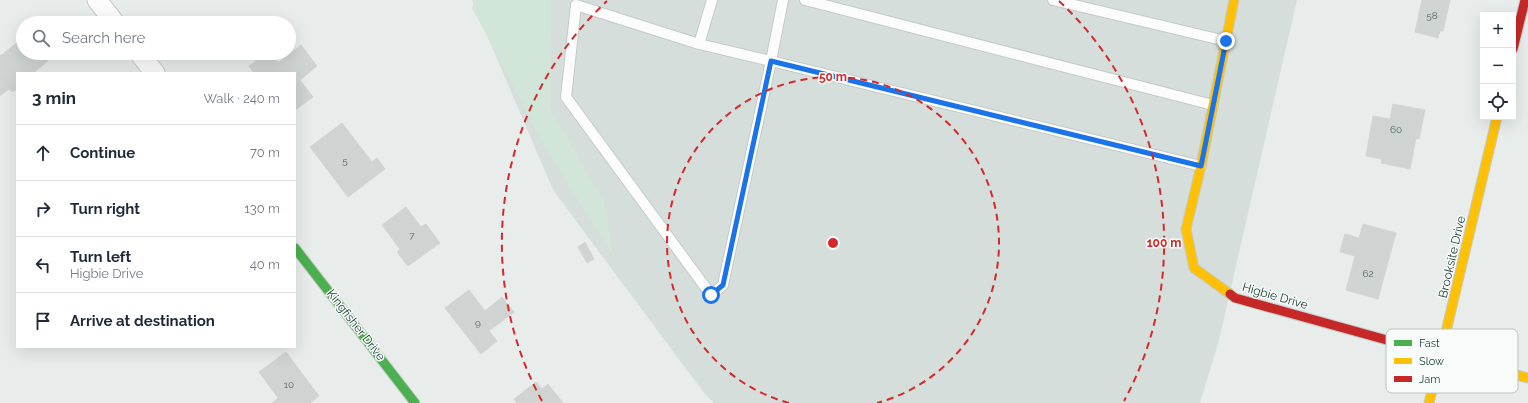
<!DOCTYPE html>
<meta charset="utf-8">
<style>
:root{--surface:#fff;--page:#f2f2f3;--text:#1f2937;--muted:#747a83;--line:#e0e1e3}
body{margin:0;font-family:Raleway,sans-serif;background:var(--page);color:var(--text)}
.controls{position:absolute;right:12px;top:12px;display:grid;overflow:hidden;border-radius:0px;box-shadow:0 4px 16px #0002}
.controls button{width:36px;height:36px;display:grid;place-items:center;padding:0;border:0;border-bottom:1px solid var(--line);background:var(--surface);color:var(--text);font:20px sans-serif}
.stop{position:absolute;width:12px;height:12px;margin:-9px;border:3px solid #1a73e8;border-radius:50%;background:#fff}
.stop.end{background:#1a73e8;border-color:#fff;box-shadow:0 1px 4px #0008}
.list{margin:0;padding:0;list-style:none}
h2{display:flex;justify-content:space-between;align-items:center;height:52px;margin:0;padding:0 16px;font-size:17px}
h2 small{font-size:13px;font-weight:400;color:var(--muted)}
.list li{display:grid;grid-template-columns:26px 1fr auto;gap:12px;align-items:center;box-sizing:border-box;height:56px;padding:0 16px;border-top:1px solid var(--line)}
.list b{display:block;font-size:15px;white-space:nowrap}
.list p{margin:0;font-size:13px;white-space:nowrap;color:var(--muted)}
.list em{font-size:13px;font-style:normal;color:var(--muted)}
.icon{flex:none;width:22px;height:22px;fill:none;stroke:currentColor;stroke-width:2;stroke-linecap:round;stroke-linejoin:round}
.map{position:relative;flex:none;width:1528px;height:403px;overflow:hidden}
.search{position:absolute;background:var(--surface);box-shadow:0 4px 16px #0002;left:16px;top:16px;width:280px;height:44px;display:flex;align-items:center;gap:10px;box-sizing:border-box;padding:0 14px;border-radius:22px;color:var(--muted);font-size:15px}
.panel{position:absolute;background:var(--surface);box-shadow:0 4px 16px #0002;left:16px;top:72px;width:280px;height:276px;border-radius:0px}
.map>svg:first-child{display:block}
.built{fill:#d6dedb}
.green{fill:#d1e6d8}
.building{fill:#cfd4d2;stroke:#d1d6d4}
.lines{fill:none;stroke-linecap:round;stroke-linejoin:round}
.lane-casing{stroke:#c5cac8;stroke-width:12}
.street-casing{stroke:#c5cac8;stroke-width:21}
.fast-casing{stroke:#c3cbc8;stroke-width:11}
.slow-casing{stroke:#c3cbc8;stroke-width:11}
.jam-casing{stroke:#c3cbc8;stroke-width:11}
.lane{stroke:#fcfcfc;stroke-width:10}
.street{stroke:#fcfcfc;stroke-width:19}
.fast{stroke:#4caf50;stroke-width:9}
.slow{stroke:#ffc107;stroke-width:9}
.jam{stroke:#c62828;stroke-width:9}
.route{stroke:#1a73e8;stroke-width:5}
.ring{fill:none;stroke:#d62828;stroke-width:2;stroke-dasharray:7 5}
.labels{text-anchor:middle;stroke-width:3;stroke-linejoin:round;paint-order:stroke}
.number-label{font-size:10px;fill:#506761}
.street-label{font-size:12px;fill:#24423a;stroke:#f7fbf9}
.key{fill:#f7fbf9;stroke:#b8c4c0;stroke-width:1}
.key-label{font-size:11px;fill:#24423a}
.centre{fill:#d62828;stroke:#f7fbf9;stroke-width:2}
.ring-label{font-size:12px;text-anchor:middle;font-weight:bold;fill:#d62828;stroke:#f7fbf9;stroke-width:3;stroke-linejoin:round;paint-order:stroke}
</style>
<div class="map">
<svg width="1528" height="403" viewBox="0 0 1528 403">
<rect width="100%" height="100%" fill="#e8edeb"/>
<!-- built -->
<path class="built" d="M 472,0 L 1297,0 L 1219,340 L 1200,403 L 714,403 L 704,393 L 553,190 Z"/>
<!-- green -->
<path class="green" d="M 474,0 L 551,0 L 550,108 L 604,202 L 613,255 L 544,145 L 472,8 Z"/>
<!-- building -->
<path class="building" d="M 1422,0 L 1450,0 L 1443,31 L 1440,31 L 1438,38 L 1415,32 Z
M 23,38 L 23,53 L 42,53 L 48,61 L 33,73 L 17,73 L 17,89 L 12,92 L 9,89 L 0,96 L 0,56 Z
M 301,45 L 317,66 L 300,80 L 313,97 L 295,110 L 295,73 L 254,73 L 249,66 L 266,53 L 270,53 L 278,63 Z
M 1393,104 L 1425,110 L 1419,139 L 1416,138 L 1410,169 L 1381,163 L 1382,159 L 1366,156 L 1373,116 L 1390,119 Z
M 342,123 L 372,162 L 377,158 L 385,169 L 348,197 L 310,147 Z
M 406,207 L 421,227 L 426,224 L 440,243 L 408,266 L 397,252 L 400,249 L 382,225 Z
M 1363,224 L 1396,233 L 1378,299 L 1346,290 L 1355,256 L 1340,252 L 1345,234 L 1359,238 Z
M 585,242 L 594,259 L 587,263 L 578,247 Z
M 469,290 L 485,311 L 502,297 L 514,312 L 489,331 L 497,341 L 481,354 L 445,308 Z
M 286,352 L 319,396 L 310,403 L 272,403 L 278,398 L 259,372 Z
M 536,382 L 542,389 L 548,384 L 563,403 L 517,403 L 514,399 Z"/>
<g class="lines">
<!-- lane casing -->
<g class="lane-casing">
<path id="lane" d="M 712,0 L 699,44 L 576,5 L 566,97 L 711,295 L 723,285 L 771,61 L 1201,166
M 805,0 L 1213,105
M 1053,0 L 1226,41
M 699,44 L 771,61 L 783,0"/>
</g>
<!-- street casing -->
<g class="street-casing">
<path id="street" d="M 97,0 L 115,23
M 139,53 L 155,73"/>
</g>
<!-- fast casing -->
<g class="fast-casing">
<path id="fast" d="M 295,248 L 415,403"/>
</g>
<!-- slow casing -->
<g class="slow-casing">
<path id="slow" d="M 1230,294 L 1194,268 L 1186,229 L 1201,166 L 1234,0
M 1441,355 L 1528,378
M 1429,403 L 1497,117"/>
</g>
<!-- jam casing -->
<g class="jam-casing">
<path id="jam" d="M 1513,49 L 1525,0
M 1230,294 L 1235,298 L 1441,355"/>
</g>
<!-- lane -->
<use href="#lane" class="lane"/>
<!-- street -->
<use href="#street" class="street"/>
<!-- fast -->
<use href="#fast" class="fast"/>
<!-- slow -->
<use href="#slow" class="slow"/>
<!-- jam -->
<use href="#jam" class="jam"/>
</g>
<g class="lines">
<!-- route -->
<path class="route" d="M 711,295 L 723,285 L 771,61 L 1201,166 L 1226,41"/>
</g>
<!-- distance rings -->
<g class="ring">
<path d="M789 403A166 166 0 1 1 877 403"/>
<path d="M542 401A331 331 0 0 1 607 1M1059 1A331 331 0 0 1 1124 401"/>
</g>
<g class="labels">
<!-- number labels -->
<g class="number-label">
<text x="1432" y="19">58</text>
<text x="1396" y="133">60</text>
<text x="345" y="164">5</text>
<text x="412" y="239">7</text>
<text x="1368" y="277">62</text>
<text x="478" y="326">9</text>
<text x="289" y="388">10</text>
</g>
<!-- street labels -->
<g class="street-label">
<text transform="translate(1452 257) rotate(-77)" y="4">Brooksite Drive</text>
<text transform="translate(1275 296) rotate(16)" y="4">Higbie Drive</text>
<text transform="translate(356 325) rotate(52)" y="4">Kingfisher Drive</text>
</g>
</g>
<!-- legend -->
<rect x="1386" y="329" width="132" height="64" rx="6" class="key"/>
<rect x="1394" y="340" width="18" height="6" fill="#4caf50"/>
<rect x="1394" y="358" width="18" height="6" fill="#ffc107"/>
<rect x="1394" y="376" width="18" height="6" fill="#c62828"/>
<g class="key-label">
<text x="1419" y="347">Fast</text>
<text x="1419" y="365">Slow</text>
<text x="1419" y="383">Jam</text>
</g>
<circle cx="833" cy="243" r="6" class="centre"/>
<g class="ring-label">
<text x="833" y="81">50 m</text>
<text x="1164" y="247">100 m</text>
</g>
</svg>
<div class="controls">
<button>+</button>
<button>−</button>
<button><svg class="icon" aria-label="locate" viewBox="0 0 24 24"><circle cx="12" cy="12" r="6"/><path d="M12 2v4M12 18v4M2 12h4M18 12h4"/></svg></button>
</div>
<div class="stop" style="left:711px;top:295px"></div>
<div class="stop end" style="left:1226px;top:41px"></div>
<div class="search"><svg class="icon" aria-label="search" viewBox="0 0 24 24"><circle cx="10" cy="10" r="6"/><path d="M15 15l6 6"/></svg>Search here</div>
<section class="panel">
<h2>3 min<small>Walk · 240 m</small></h2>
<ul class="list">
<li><svg class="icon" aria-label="ahead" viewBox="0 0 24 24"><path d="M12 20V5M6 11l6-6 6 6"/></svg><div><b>Continue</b></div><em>70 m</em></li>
<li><svg class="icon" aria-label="right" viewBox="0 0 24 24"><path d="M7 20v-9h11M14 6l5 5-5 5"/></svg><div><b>Turn right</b></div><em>130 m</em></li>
<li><svg class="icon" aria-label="left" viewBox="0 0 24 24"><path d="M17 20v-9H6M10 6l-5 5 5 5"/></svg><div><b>Turn left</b><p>Higbie Drive</p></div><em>40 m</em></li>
<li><svg class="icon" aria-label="arrive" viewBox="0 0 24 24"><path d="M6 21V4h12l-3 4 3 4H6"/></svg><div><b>Arrive at destination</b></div></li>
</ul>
</section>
</div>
